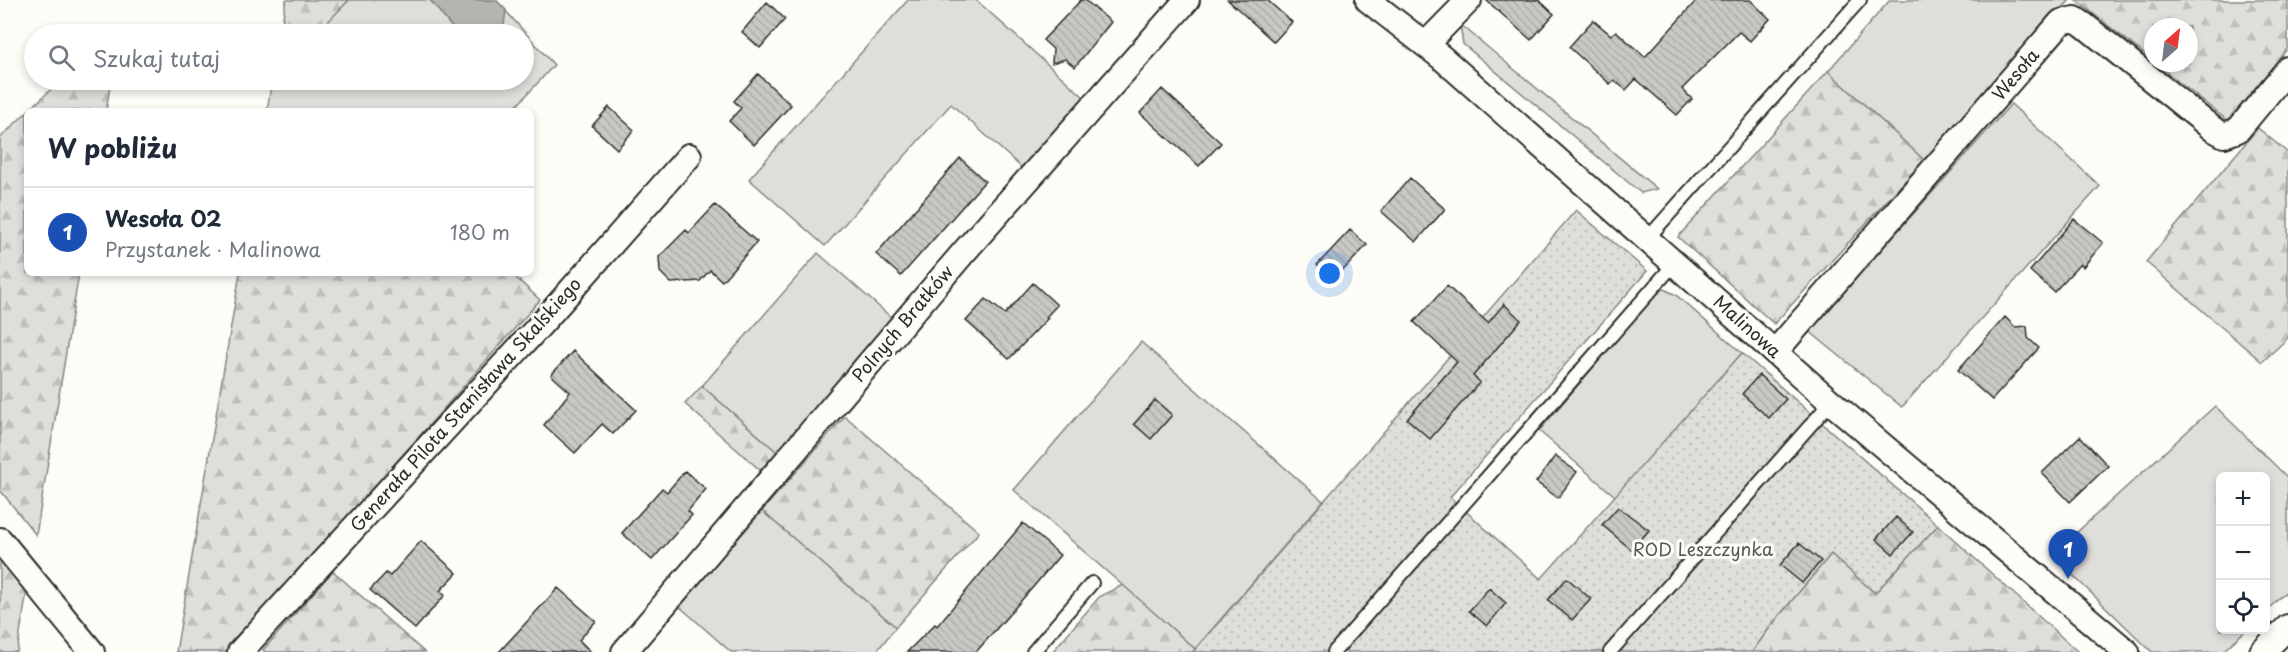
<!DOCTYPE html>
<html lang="pl">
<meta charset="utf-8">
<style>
:root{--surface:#fff;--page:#f2f2f3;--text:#1f2937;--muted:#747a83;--line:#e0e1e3;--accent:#d1495b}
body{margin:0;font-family:"Playpen Sans",sans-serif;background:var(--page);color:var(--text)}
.controls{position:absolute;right:18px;bottom:18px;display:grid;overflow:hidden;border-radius:9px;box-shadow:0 3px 9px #0003}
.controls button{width:54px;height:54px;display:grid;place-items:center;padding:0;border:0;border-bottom:2px solid var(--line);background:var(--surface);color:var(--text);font:30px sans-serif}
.compass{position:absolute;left:2144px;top:18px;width:54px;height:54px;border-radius:50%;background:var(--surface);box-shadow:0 3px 9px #0003;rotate:28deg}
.you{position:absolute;left:1330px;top:274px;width:21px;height:21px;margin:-15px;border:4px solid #fff;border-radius:50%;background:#1a73e8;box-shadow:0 0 0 9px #1a73e833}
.badge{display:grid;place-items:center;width:39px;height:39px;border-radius:50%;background:var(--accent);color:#fff;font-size:20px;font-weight:700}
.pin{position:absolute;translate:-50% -50px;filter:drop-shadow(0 2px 3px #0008)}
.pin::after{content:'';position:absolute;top:32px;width:21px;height:18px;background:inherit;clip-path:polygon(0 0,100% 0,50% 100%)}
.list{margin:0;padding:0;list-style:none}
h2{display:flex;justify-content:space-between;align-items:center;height:78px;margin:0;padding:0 24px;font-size:26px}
h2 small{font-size:20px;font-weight:400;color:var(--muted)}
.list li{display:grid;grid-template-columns:39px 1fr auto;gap:18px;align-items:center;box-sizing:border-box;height:90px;padding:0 24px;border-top:2px solid var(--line)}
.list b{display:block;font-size:22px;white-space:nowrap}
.list p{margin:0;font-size:20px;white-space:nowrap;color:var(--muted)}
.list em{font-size:20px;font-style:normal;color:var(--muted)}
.icon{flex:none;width:33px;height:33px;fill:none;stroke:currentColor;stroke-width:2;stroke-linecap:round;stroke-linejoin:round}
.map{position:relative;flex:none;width:2288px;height:652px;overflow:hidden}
.search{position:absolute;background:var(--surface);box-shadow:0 3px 9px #0003;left:24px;top:24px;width:510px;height:66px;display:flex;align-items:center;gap:15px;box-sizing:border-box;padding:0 21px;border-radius:33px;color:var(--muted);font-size:22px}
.panel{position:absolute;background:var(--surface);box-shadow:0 3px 9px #0003;left:24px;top:108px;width:510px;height:168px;border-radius:9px}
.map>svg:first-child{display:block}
.green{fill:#dfdeda;stroke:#858482;stroke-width:1.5}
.forest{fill:url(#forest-firs);stroke:#858482;stroke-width:1.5}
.garden{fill:url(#garden-dots);stroke:#858482;stroke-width:1.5}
.water{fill:#b5b4b1;stroke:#7e7d7b;stroke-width:1.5}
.building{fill:url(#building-back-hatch);stroke:#2b2b2b;stroke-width:1.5}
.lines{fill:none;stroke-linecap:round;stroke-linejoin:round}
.service-casing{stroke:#2b2b2b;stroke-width:16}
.minor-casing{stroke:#2b2b2b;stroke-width:28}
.service{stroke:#fdfcf7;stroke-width:12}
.minor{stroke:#fdfcf7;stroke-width:24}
.labels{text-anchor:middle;stroke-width:6;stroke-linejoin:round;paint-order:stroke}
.street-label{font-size:18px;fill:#2b2b2b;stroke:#fdfcf7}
.park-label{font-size:18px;fill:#585857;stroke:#fdfcf7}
</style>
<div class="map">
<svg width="2288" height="652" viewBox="0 0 2288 652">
<defs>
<pattern id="forest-firs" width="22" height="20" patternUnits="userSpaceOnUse" patternTransform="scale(1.5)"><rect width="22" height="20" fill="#dfdeda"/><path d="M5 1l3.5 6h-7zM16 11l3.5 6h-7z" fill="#c0bfbb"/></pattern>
<pattern id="garden-dots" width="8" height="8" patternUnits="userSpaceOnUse" patternTransform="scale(1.5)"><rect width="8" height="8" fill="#dfdeda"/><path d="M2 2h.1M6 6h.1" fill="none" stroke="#c0bfbb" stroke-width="1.8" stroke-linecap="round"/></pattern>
<pattern id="building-back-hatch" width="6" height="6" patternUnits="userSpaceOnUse" patternTransform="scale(1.5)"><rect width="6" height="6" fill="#c9c8c4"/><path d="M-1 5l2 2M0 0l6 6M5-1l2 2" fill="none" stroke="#adaca9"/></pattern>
</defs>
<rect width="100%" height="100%" fill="#fdfcf7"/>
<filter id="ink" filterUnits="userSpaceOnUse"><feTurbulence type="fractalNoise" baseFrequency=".0167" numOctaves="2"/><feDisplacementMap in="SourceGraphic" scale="12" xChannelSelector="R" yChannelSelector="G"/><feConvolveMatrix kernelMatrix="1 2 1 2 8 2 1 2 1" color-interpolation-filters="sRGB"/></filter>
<g filter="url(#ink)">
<!-- green -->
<path class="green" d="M 349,0 L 496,0 L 554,65 L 512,111 L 267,111 L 272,80 L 524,80 L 524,34 L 294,34 L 304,23 L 322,27 Z
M 908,0 L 976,0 L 1085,98 L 1022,168 L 951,104 L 825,246 L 749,179 Z
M 1890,0 L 2070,0 L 1924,160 L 1828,71 Z
M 1460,24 L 1657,189 L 1641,193 L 1463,44 Z
M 2011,104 L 2100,186 L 1902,407 L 1809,331 Z
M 818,253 L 893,319 L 777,452 L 702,386 Z
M 1664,289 L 1676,295 L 1742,353 L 1616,497 L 1539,431 L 1652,298 Z
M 1141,342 L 1323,501 L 1195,649 L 1014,490 Z
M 2215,406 L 2288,478 L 2288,590 L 2266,611 L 2266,476 L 2220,476 L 2220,630 L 2246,630 L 2222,652 L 2152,652 L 2052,555 Z
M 762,511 L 896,627 L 876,652 L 731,652 L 679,606 Z"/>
<!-- forest -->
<path class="forest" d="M 286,0 L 349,0 L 322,28 L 304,23 L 294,34 L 280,34 Z
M 2076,0 L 2288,0 L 2288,48 L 2228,121 L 2155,63 L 2189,63 L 2189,27 L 2153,27 L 2153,61 Z
M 1828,71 L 1924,160 L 1774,324 L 1678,237 Z
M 61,80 L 111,80 L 106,111 L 28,111 Z
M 27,112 L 27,273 L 79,273 L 36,535 L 0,490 L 0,138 Z
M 2258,128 L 2288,153 L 2288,338 L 2262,362 L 2146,262 Z
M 240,273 L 511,273 L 540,300 L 228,652 L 176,652 Z
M 702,386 L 777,452 L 760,470 L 685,404 Z
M 845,416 L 979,532 L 896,627 L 762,511 Z
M 1938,525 L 2078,652 L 1752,652 L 1773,623 L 1831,554 L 1875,593 Z
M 0,559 L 27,591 L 17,652 L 0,652 Z
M 333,571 L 424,652 L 265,652 L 263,650 Z
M 1123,585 L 1195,649 L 1193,652 L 1052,652 L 1100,596 Z"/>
<!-- garden -->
<path class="garden" d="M 1576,210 L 1647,271 L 1450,497 L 1541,579 L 1742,353 L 1938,525 L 1875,593 L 1831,554 L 1773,623 L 1752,652 L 1193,652 Z"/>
<!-- water -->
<path class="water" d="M 430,0 L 496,0 L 506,10 L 504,25 L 494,34 L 457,34 Z"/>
<!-- building -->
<path class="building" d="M 1081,0 L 1085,0 L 1111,22 L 1075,67 L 1065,59 L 1052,63 L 1053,49 L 1043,40 Z
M 1228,0 L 1267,0 L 1292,22 L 1274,42 Z
M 1486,0 L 1539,0 L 1554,14 L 1531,40 Z
M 1697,0 L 1750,0 L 1770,19 L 1750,41 L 1739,32 L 1682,89 L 1692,99 L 1677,115 L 1636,79 L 1626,90 L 1614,80 L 1610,84 L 1569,47 L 1593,20 L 1611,35 L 1616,31 L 1645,57 Z
M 767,2 L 785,19 L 760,48 L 742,32 Z
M 758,74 L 791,105 L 754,145 L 729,121 L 741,108 L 734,101 Z
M 1162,89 L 1221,143 L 1199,166 L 1140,113 Z
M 609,107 L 634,130 L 617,149 L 592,126 Z
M 960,158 L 985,181 L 901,276 L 876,254 Z
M 1410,178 L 1445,209 L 1416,242 L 1381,211 Z
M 715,205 L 757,242 L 722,281 L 710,270 L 700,281 L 671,283 L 660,272 L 659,257 L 686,230 L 689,233 Z
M 2074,219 L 2103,243 L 2083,267 L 2080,264 L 2054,292 L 2030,271 Z
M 1350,230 L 1367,245 L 1334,280 L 1317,265 Z
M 1033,283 L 1057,305 L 1046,317 L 1048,318 L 1009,359 L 966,321 L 986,299 L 1005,314 Z
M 1447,286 L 1488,323 L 1504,304 L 1521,320 L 1473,376 L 1480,382 L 1430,439 L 1407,419 L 1457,362 L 1414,322 Z
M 2005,317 L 2015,327 L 2027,326 L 2028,338 L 2039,348 L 1992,400 L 1958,370 Z
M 573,351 L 636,410 L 613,434 L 602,424 L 575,453 L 544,425 L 570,392 L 551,375 Z
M 1759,375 L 1786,399 L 1769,418 L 1742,394 Z
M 1155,400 L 1172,415 L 1151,439 L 1134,424 Z
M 2080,436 L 2108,466 L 2070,502 L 2042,473 Z
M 1555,456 L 1577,472 L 1558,498 L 1536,482 Z
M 685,471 L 706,489 L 688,511 L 692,515 L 652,560 L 622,533 L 662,488 L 667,492 Z
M 1618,507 L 1649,530 L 1632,550 L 1602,525 Z
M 1896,517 L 1913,532 L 1893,554 L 1876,539 Z
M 1023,523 L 1060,555 L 1034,586 L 976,652 L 907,652 L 935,624 L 937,626 Z
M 421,541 L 457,573 L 440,591 L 445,595 L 415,629 L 370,590 L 386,573 L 390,576 Z
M 1799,543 L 1821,561 L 1802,583 L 1780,565 Z
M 1567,578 L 1591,599 L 1572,620 L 1548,600 Z
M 558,588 L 596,621 L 579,640 L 591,652 L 499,652 Z
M 1489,588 L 1506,603 L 1487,626 L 1469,611 Z"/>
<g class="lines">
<!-- service casing -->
<g class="service-casing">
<path id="service" d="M 1647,239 L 1860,0
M 1033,652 L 1092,583
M 1334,652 L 1675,263
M 1610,652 L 1831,402"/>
</g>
<!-- minor casing -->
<g class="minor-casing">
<path id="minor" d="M 1368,0 L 1441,57 L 1831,402 L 2127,652
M 1426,44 L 1469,0
M 1775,352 L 2061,22 L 2075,19 L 2084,25 L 2213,129 L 2224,135 L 2238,130 L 2288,69
M 0,540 L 92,652
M 240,652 L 542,323 L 689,156
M 624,652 L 963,253 L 1187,0
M 2262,652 L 2288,627"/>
</g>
<!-- service -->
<use href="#service" class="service"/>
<!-- minor -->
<use href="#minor" class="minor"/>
</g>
</g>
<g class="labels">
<!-- street labels -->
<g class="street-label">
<text transform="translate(2016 75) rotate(-50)" y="6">Wesoła</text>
<text transform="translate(903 324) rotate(-50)" y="6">Polnych Bratków</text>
<text transform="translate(1747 327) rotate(42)" y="6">Malinowa</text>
<text transform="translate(466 405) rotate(-48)" y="6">Generała Pilota Stanisława Skalskiego</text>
</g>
<!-- park labels -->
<g class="park-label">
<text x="1703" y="556">ROD Leszczynka</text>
</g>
</g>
</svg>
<div class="controls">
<button>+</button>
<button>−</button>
<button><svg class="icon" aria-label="locate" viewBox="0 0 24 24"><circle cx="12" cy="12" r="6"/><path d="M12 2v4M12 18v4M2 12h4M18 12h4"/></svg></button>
</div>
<svg class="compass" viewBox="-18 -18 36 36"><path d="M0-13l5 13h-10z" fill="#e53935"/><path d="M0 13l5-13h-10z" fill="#747a83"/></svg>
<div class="you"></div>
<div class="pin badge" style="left:2068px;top:579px;background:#1a4fb4">1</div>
<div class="search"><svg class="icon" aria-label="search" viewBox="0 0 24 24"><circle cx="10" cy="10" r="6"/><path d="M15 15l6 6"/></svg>Szukaj tutaj</div>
<section class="panel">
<h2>W pobliżu<small></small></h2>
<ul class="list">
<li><span class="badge" style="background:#1a4fb4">1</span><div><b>Wesoła 02</b><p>Przystanek · Malinowa</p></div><em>180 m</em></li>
</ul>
</section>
</div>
